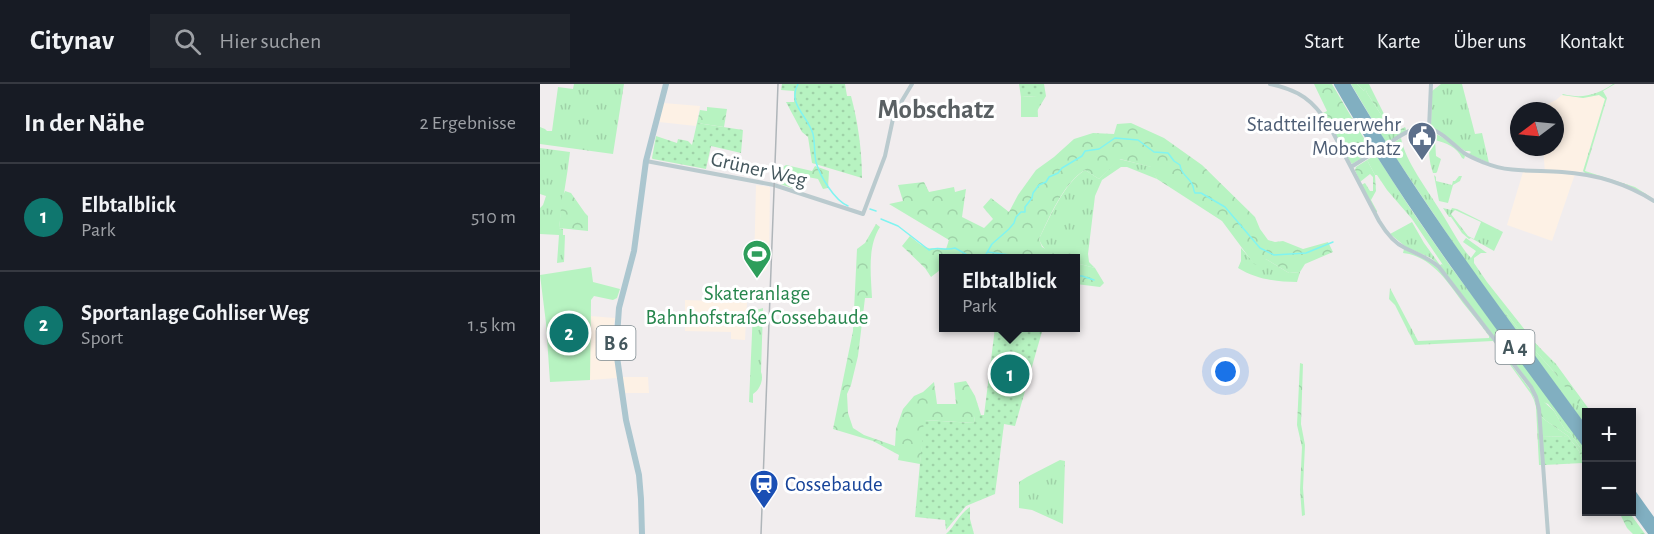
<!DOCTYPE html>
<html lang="de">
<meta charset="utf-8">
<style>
:root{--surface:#171b24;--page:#20242c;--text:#f1f3f6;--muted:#9ea1a6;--line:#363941;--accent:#0f766e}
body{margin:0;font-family:"Alegreya Sans",sans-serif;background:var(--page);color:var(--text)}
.controls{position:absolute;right:18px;bottom:18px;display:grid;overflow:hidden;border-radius:0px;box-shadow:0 3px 9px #0003}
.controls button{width:54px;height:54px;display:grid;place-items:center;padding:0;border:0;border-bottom:2px solid var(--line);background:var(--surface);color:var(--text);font:30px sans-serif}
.compass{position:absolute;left:970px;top:18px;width:54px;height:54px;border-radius:50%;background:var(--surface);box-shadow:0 3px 9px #0003;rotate:254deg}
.you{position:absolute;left:686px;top:288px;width:21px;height:21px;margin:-15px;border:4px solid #fff;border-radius:50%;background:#1a73e8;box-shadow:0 0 0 9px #1a73e833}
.badge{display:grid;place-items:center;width:39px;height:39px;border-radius:50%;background:var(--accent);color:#fff;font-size:20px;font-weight:700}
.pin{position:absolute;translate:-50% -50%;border:3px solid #fff;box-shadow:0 2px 6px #0006}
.popup{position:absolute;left:399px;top:170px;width:141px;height:78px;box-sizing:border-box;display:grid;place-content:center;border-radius:0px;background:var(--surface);filter:drop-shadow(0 2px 4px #0005);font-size:20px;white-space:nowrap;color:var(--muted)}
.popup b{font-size:22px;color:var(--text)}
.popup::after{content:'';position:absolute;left:50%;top:100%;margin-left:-12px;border:12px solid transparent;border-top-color:var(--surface)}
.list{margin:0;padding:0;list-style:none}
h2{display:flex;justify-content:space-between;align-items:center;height:78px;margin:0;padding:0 24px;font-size:26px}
h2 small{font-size:20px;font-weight:400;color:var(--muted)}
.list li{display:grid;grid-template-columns:39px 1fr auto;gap:18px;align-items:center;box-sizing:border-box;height:108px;padding:0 24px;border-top:2px solid var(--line)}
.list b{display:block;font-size:22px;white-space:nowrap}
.list p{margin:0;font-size:20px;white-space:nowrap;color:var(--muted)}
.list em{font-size:20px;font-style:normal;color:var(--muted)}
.icon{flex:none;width:33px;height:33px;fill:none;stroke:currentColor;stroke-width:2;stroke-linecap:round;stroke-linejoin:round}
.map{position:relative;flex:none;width:1114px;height:450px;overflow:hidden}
header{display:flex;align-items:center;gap:36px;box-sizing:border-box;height:84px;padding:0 30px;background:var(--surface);border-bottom:2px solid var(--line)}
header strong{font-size:28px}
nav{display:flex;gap:33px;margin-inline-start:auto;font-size:21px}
.search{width:420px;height:54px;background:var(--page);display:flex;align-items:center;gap:15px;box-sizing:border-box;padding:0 21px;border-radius:0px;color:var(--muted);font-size:22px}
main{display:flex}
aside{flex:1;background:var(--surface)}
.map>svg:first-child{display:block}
.commercial{fill:#fdf1e5}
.grass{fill:url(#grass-tufts);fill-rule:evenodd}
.forest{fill:url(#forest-crowns)}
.park{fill:url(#park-dots)}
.pitch{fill:#b7f3c1}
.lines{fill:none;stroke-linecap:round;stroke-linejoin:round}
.stream{stroke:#80f4f1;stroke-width:1.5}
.minor{stroke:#bacace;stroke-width:4}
.major{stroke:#abc6cf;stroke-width:6}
.highway{stroke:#81afc1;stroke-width:8}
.rail{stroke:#afb5b9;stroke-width:1.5}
.labels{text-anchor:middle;stroke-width:6;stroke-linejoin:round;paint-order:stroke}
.shield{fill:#fff;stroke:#7c898e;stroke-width:1.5}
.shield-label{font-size:20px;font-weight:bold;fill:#44575d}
.service-label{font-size:21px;fill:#4e5e75;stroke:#fff;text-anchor:end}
.street-label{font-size:21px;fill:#44575d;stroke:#fff}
.leisure-label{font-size:21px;fill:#27864d;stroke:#fff}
.transit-label{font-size:21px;fill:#164399;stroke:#fff;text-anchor:start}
.district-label{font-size:27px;font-weight:bold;fill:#5a6063;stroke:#fff}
</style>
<header>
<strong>Citynav</strong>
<div class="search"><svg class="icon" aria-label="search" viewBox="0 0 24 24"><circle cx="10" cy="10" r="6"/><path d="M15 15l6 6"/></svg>Hier suchen</div>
<nav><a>Start</a><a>Karte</a><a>Über uns</a><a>Kontakt</a></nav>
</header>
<main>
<aside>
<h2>In der Nähe<small>2 Ergebnisse</small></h2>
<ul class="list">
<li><span class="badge">1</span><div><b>Elbtalblick</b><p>Park</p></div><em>510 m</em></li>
<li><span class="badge">2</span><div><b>Sportanlage Gohliser Weg</b><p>Sport</p></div><em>1.5 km</em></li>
</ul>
</aside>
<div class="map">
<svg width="1114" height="450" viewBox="0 0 1114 450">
<defs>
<pattern id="grass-tufts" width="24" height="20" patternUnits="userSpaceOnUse" patternTransform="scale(1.5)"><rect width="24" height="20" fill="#b7f3c1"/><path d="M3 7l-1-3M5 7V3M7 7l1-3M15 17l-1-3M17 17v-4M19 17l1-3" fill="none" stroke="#9fd2a8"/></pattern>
<pattern id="forest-crowns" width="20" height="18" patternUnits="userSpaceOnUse" patternTransform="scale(1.5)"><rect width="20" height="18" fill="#b7f3c1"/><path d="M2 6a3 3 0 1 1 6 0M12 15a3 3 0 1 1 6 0" fill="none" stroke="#9fd2a8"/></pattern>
<pattern id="park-dots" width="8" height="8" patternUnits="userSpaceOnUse" patternTransform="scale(1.5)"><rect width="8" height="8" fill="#b7f3c1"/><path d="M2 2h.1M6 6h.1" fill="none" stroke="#9fd2a8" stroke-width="1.8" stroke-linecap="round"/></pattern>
</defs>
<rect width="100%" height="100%" fill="#f1edee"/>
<!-- commercial -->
<path class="commercial" d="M 1022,11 L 1043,14 L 1059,11 L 1065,15 L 1043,87 L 1035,90 L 1012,157 L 967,141 L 983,88 L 1005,89 L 1003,63 L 1015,63 L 1015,27 L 999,27 L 999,24 L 1016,16 Z
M 123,19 L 160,22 L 156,42 L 119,38 Z
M 216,101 L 230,103 L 229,177 L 226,187 L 214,184 Z
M 145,216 L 207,218 L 205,256 L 191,255 L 191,248 L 145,247 Z
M 50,232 L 75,234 L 72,251 L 77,294 L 50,296 Z
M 82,293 L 108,293 L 109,309 L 85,309 Z"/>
<!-- grass -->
<path class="grass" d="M 34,0 L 84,0 L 73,70 L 0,60 L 0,43 L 5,45 L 7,47 L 12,47 L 18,3 L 33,5 Z
M 811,0 L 817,0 L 824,7 L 825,3 L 827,9 L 847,40 L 850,45 L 857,49 L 866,45 L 866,48 L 846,59 Z
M 901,0 L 922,0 L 935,50 L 942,49 L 949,79 L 929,70 L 931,68 L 929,67 L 925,67 L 891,42 L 892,7 Z
M 1073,0 L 1075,0 L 1063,7 L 1067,14 L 1045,87 L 1095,103 L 1114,115 L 1091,103 L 1045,89 L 1043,87 L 1065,15 L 1059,11 L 1043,14 L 1022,11 L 1023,10 C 1042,15 1057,11 1073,0 Z
M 890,48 C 903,51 915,63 925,72 L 924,75 L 922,74 C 917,63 906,59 895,56 L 896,72 L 901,75 L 897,88 L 896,89 L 893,89 C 889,78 887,61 892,52 L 890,51 Z
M 861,54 C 865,77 888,106 901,128 C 912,145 919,161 931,174 L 936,167 L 923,158 L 926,154 L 947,169 L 941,169 L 934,174 L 934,179 L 947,198 L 996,260 L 1016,280 L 1051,328 L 1048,328 C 1024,291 994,259 964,226 L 991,262 L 1015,289 L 1029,306 L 1046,332 L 1046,342 L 924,175 L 848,62 Z
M 0,64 L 30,68 C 27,94 22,118 19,144 L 23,145 L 23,151 L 25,151 L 24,178 L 17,179 L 19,151 L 0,150 L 0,124 L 3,121 L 6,112 L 0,110 Z
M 836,71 L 872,127 L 911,183 L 1045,364 L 1046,372 L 1030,349 L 1025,346 L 1014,327 L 1008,320 L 998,316 L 990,299 L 900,182 L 891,174 L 866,163 L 850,150 L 872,138 L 884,159 L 900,181 L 902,180 L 905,184 L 872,135 L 847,106 L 837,91 L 835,91 L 827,76 Z
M 579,75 L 612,83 L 617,95 L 587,83 L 581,83 L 562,96 L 555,112 L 548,170 L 549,178 L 555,184 L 536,179 L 536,174 C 520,174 505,172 499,155 C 510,133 524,99 545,86 L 559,95 Z
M 894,91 L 896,93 L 896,97 L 912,101 L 913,97 L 915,97 L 919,92 L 922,92 L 920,97 L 913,101 L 908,119 L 899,117 Z
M 903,124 L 911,126 L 912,124 L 917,125 L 963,148 L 954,167 L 931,154 L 929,155 L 922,149 L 911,133 L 909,133 ZM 915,126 L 941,138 L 934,155 L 928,152 L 911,130 Z
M 701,164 L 715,180 L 726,175 L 749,189 L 760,188 L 757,198 C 736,198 716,195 698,184 L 701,177 Z
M 864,165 L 893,179 L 902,189 L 992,308 L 998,325 L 1001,381 L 999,381 L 996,323 L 994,316 L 991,310 L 953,257 L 875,261 L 855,221 L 849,215 L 850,204 L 878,257 L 949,254 L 949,252 C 941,241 932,230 923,219 C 908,198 891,172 863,169 Z
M 223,224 L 221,288 C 224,295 220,306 213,310 L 213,319 L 209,318 L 213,227 Z
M 1000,331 L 1005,336 L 1028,352 L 1002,353 Z
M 520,376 L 525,377 L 523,440 L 492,426 L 479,424 L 479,398 L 487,393 Z"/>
<!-- forest -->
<path class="forest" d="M 774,0 L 792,0 L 832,68 L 812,80 L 811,79 L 783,29 L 787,27 Z
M 817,0 L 829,0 L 852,46 L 857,47 L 865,43 L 866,45 L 857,49 L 850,45 L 847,40 L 827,9 L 825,4 L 824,7 Z
M 167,23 L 187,25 L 184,43 L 157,39 L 160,26 L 167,27 Z
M 591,39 L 624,54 L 662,81 L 715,133 L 720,145 L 728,156 L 735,158 L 743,157 L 763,165 L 788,158 L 793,168 L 765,180 L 760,188 L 749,189 L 726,175 L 722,182 L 714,180 L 682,137 L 617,95 L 611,83 L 580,75 L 559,95 L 545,86 C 524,98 509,134 499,155 L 502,163 L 522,174 L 404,174 L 404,183 L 391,193 L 385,184 L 362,162 L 370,152 C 386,166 385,164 406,165 L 409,156 L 349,120 L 363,117 L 358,101 L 384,98 L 389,108 L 414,103 L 415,108 L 426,105 L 422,133 L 444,144 L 453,135 L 443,123 L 451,114 L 469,128 L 478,111 L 496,86 L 514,73 L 534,55 L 553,49 L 574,50 L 577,40 Z
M 827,76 L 835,91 L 836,107 L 831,116 L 837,127 L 836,129 L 821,101 L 825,99 L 830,107 L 833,107 L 833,93 L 830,90 L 820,98 L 815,86 L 816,83 Z
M 246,81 L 272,87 L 275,82 L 289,87 L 288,104 L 283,105 L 278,95 L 257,91 L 252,104 L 240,100 L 240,85 Z
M 25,107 L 31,109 L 45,129 L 48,132 L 48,147 L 19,144 L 22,114 Z
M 336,140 L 340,143 C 327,163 331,191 332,214 L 325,214 L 318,272 L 311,301 L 307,310 L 308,329 L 313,344 L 324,351 L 355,362 L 356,345 L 363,325 L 374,312 L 383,308 L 394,298 L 397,320 L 416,320 L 414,299 L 426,297 L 435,312 L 441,331 L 435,332 L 434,339 L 385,336 L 380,380 L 358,376 L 359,371 L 333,357 L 293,345 L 313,247 L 317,165 L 325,159 Z
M 536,179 L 555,184 L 564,199 L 560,203 L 536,200 Z
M 965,224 L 1016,283 L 1034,306 L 1048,328 L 1046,332 L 1015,289 L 991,262 L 964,226 Z
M 760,279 L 763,280 L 761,340 L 765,361 L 763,404 L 765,431 L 762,432 L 760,406 L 762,363 L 757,341 Z
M 998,316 L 1002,316 L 1014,327 L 1025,346 L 1030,349 L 1046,372 L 1046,388 L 1039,367 L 1028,352 L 1005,336 L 1000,331 Z
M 1079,428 L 1089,428 L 1105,450 L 1093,450 L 1087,444 Z"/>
<!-- park -->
<path class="park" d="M 242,0 L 305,0 L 307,12 L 311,12 C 318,38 322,67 322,94 L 272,79 L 268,53 L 262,48 L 246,18 L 254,18 L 254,7 L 241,6 Z
M 479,0 L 504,0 L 506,12 L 497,27 L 497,12 L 481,13 Z
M 157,39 L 203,46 L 201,69 L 171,62 L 166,85 L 113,75 L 112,74 L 116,52 L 137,59 L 138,55 L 148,57 L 152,61 Z
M 455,244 L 503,244 L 475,342 L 464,340 L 455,410 L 426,422 L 406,446 L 405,436 L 375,433 L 384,336 L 434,339 L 435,331 L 444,331 Z
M 1028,352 L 1039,367 L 1043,379 L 1004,381 L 1002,353 Z
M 430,423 L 430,435 L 434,450 L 406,450 C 415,442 420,429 430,423 Z"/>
<!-- pitch -->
<path class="pitch" d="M 497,12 L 498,33 L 481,33 L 481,13 Z
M 51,183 L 53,198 L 80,205 L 77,214 L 73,216 L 54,212 L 51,216 L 50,296 L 10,298 L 6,239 L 0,191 Z"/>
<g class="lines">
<!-- stream -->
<path class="stream" d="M 258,0 C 247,20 268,32 273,50 C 275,59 274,68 276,78 C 280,92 294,116 308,122
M 330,125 L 336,127
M 341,135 L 358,142 L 389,166 C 397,162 404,167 415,164 L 431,173 L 445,172 L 452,160 L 469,145 L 474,139 L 476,133 L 481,128 L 485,128 L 485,123 L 492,114 L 493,109 L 499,101 L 506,98 L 509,93 L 518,89 L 522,84 L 542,72 L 545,67 L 559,65 L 575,54 L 598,56 L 614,68 L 628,69 L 634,77 L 640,81 C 641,91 649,93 652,100 C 654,103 653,106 655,109 L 661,109 L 685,123 L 720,164 L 734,171 L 766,169 L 793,158
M 448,168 L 470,171 L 473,174
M 536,192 L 542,192 L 554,196"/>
<!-- minor -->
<path class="minor" d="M 730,0 C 759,6 773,16 789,41 L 839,137 C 845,147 854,159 865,164 C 877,170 889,174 899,183 L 991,303 L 996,313 L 999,325 L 1008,450
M 889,44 L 891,0
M 845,62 C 856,55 871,42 886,44 C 901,46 912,60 924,69 C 930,73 938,76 945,79 C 969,89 997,86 1022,88 C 1054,90 1087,100 1114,117
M 106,77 L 234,101 L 323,130 L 345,72 L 354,30 L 372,0
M 811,83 L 838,66"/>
<!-- major -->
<path class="major" d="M 102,450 L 101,415 L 99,391 L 86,336 L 76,266 L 79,224 L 94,167 L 106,77 L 126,0"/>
<!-- highway -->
<path class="highway" d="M 798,0 C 870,127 960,243 1046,360
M 806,0 C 877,122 963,234 1046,348
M 1092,409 L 1114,440
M 1092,421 L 1113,450"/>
<!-- rail -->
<path class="rail" d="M 221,450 L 238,0"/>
</g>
<!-- icons -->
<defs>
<g id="civic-pin" transform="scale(1.5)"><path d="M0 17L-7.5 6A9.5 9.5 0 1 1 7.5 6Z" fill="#5c6f8a" stroke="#fff"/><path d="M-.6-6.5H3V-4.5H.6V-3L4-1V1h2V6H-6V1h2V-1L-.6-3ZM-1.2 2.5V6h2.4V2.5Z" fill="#fff"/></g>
<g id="stadium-pin" transform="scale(1.5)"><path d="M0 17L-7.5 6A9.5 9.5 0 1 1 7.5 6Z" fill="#2e9e5b" stroke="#fff"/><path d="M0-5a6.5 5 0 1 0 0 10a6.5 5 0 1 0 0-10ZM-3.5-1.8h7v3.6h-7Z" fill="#fff"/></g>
<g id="station-pin" transform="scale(1.5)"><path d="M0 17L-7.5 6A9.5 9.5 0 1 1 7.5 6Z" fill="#1a4fb4" stroke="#fff"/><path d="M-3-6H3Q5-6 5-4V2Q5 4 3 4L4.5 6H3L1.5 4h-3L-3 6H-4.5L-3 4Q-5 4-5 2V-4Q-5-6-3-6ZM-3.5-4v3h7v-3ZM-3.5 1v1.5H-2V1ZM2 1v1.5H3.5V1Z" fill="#fff"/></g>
</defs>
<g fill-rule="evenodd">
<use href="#civic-pin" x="882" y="52"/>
<use href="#stadium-pin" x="217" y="170"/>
<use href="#station-pin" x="224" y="400"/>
</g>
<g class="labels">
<!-- shield labels -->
<g class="shield">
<rect x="56.5" y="242" width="39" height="34" rx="4.5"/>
<rect x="955.5" y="246" width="39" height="34" rx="4.5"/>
</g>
<g class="shield-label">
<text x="76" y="266">B 6</text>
<text x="975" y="270">A 4</text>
</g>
<!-- service labels -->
<g class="service-label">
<text x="861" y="47">Stadtteilfeuerwehr<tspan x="861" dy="24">Mobschatz</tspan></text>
</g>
<!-- street labels -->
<g class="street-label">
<text transform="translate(219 85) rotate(13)" y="7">Grüner Weg</text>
</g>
<!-- leisure labels -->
<g class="leisure-label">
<text x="217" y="216">Skateranlage<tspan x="217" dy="24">Bahnhofstraße Cossebaude</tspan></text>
</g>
<!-- transit labels -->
<g class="transit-label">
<text x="245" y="407">Cossebaude</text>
</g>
<!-- district labels -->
<g class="district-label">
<text x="396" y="34">Mobschatz</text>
</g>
</g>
</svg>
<div class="controls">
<button>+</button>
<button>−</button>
</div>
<svg class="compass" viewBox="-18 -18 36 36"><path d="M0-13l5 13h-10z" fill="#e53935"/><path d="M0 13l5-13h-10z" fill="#9ea1a6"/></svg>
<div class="you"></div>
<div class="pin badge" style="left:470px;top:290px">1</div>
<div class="popup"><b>Elbtalblick</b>Park</div>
<div class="pin badge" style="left:29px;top:249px">2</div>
</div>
</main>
